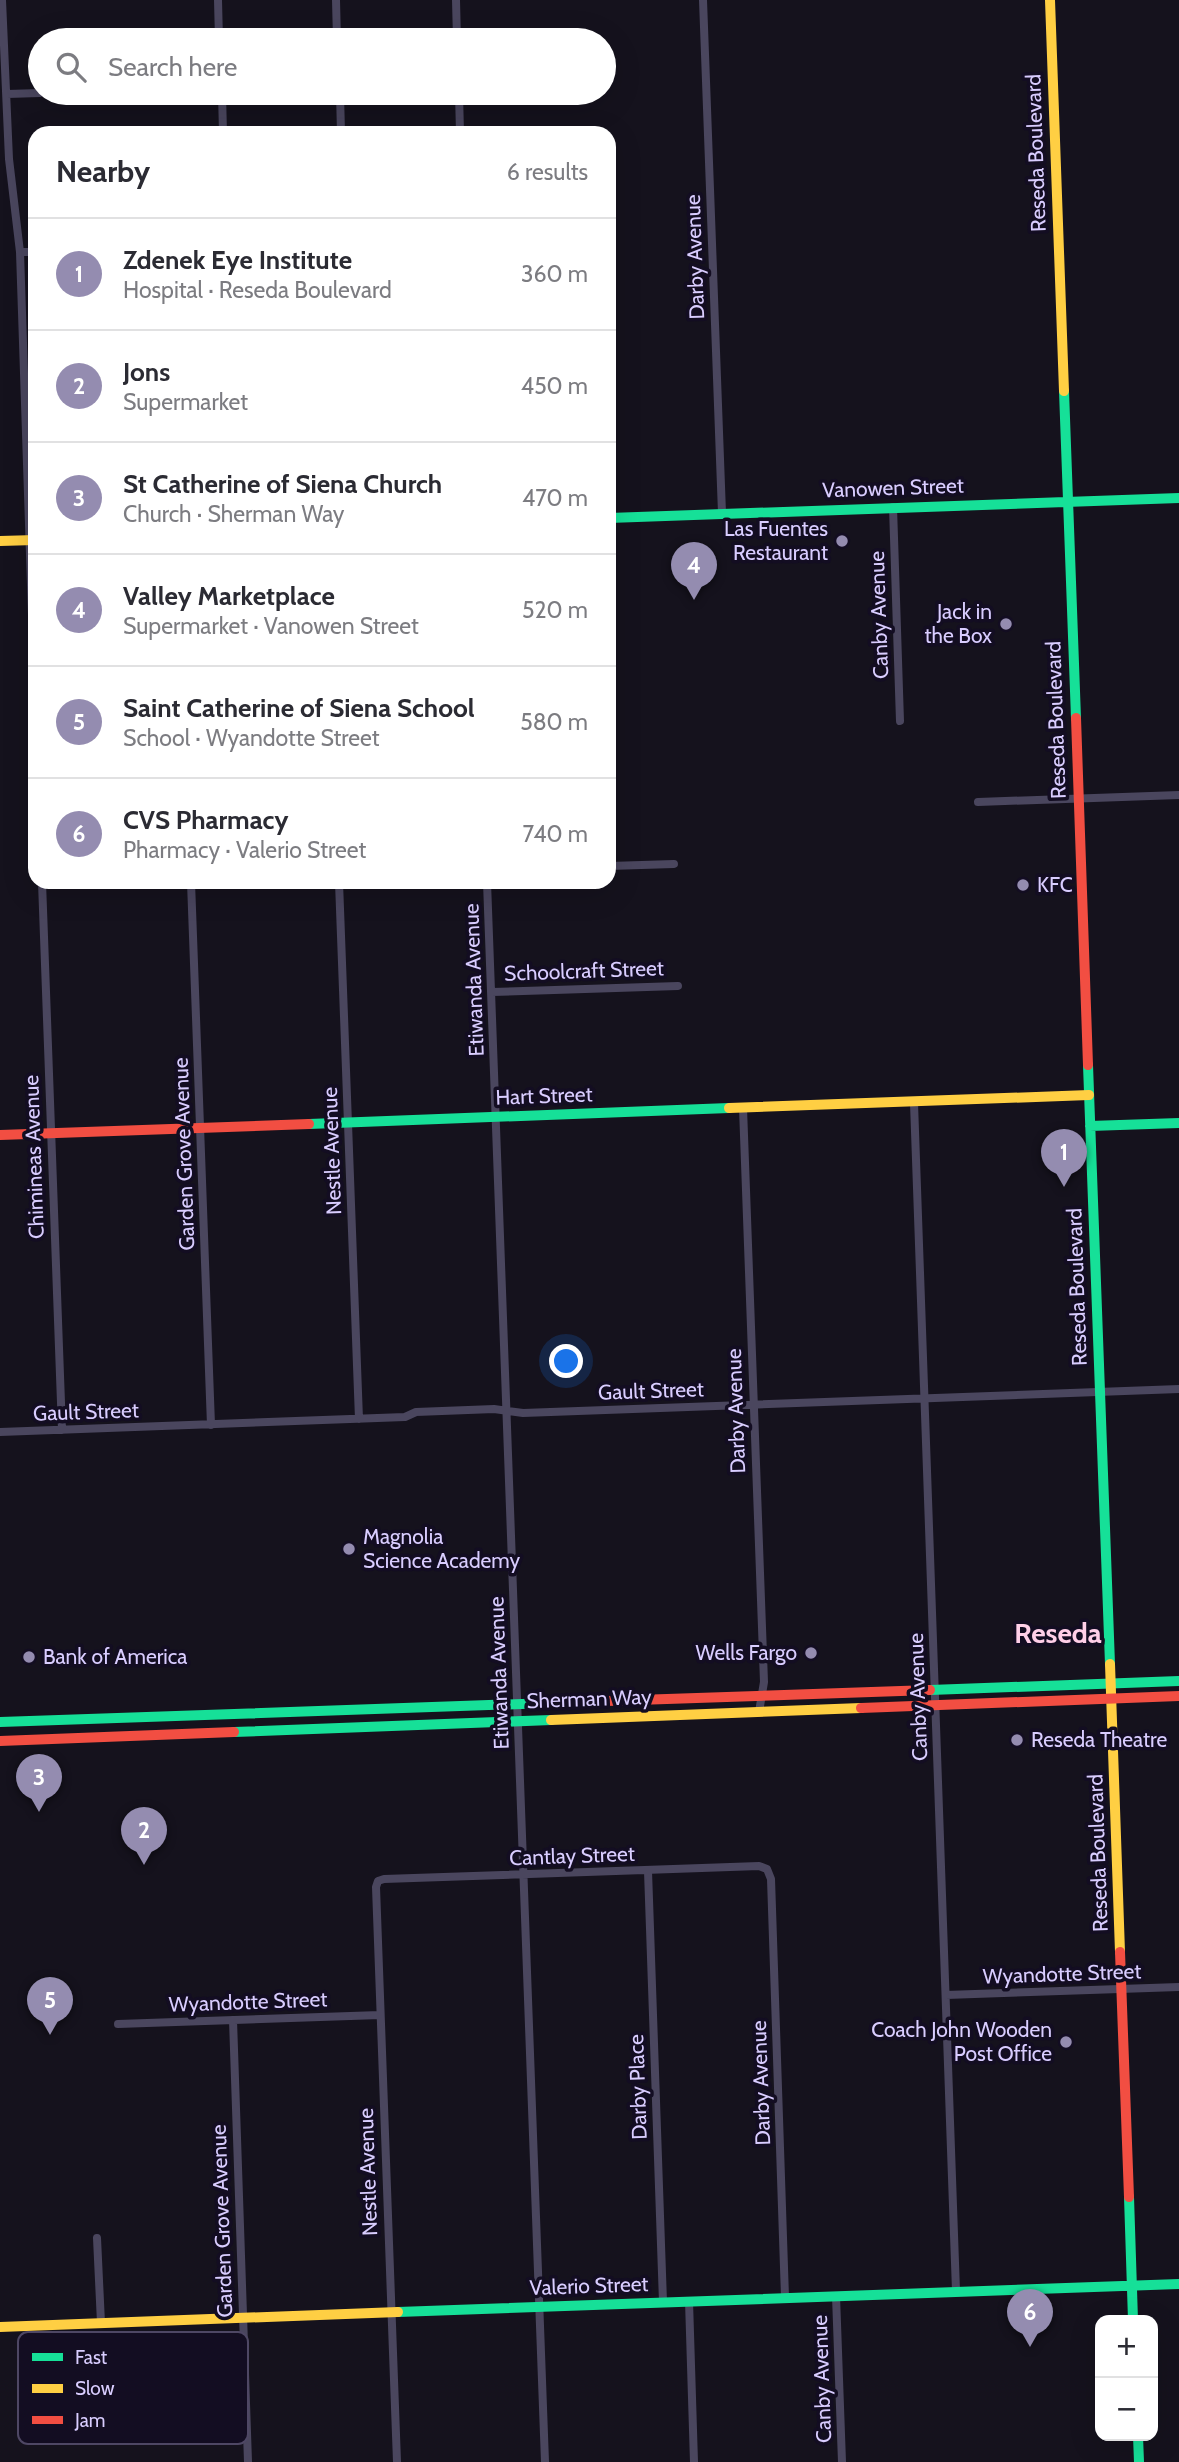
<!DOCTYPE html>
<meta charset="utf-8">
<style>
:root{--surface:#fff;--page:#f2f2f3;--text:#2b2b33;--muted:#7c7c81;--line:#e1e1e2;--accent:#948cb0}
body{margin:0;font-family:Cabin,sans-serif;background:var(--page);color:var(--text)}
.controls{position:absolute;right:21px;bottom:21px;display:grid;overflow:hidden;border-radius:14px;box-shadow:0 7px 28px #0002}
.controls button{width:63px;height:63px;display:grid;place-items:center;padding:0;border:0;border-bottom:2px solid var(--line);background:var(--surface);color:var(--text);font:35px sans-serif}
.you{position:absolute;left:567px;top:1362px;width:24px;height:24px;margin:-18px;border:5px solid #fff;border-radius:50%;background:#1a73e8;box-shadow:0 0 0 10px #1a73e833}
.badge{display:grid;place-items:center;width:46px;height:46px;border-radius:50%;background:var(--accent);color:#fff;font-size:23px;font-weight:700}
.pin{position:absolute;translate:-50% -58px;filter:drop-shadow(0 2px 4px #0008)}
.pin::after{content:'';position:absolute;top:37px;width:24px;height:21px;background:inherit;clip-path:polygon(0 0,100% 0,50% 100%)}
.list{margin:0;padding:0;list-style:none}
h2{display:flex;justify-content:space-between;align-items:center;height:91px;margin:0;padding:0 28px;font-size:30px}
h2 small{font-size:23px;font-weight:400;color:var(--muted)}
.list li{display:grid;grid-template-columns:46px 1fr auto;gap:21px;align-items:center;box-sizing:border-box;height:112px;padding:0 28px;border-top:2px solid var(--line)}
.list b{display:block;font-size:26px;white-space:nowrap}
.list p{margin:0;font-size:23px;white-space:nowrap;color:var(--muted)}
.list em{font-size:23px;font-style:normal;color:var(--muted)}
.icon{flex:none;width:38px;height:38px;fill:none;stroke:currentColor;stroke-width:2;stroke-linecap:round;stroke-linejoin:round}
.map{position:relative;flex:none;width:1179px;height:2462px;overflow:hidden}
.search{position:absolute;background:var(--surface);box-shadow:0 7px 28px #0002;left:28px;top:28px;width:588px;height:77px;display:flex;align-items:center;gap:18px;box-sizing:border-box;padding:0 24px;border-radius:38px;color:var(--muted);font-size:26px}
.panel{position:absolute;background:var(--surface);box-shadow:0 7px 28px #0002;left:28px;top:126px;width:588px;height:763px;border-radius:21px}
.map>svg:first-child{display:block}
.lines{fill:none;stroke-linecap:round;stroke-linejoin:round}
.street{stroke:#4a465e;stroke-width:8}
.fast{stroke:#16e098;stroke-width:10}
.slow{stroke:#ffcf43;stroke-width:10}
.jam{stroke:#f24e42;stroke-width:10}
.poi-dot{fill:#948cb0;stroke:#130d22;stroke-width:2.5}
.labels{text-anchor:middle;stroke-width:7;stroke-linejoin:round;paint-order:stroke}
.street-label{font-size:21px;fill:#d9cdff;stroke:#130d22}
.poi-label{font-size:21px;fill:#d9cdff;stroke:#130d22;text-anchor:end}
.district-label{font-size:28px;font-weight:bold;fill:#ffcfe8;stroke:#130d22}
.key{fill:#130d22;stroke:#4e4764;stroke-width:2}
.key-label{font-size:19px;fill:#d9cdff}
</style>
<div class="map">
<svg width="1179" height="2462" viewBox="0 0 1179 2462">
<rect width="100%" height="100%" fill="#15121d"/>
<g class="lines">
<!-- street -->
<path class="street" d="M 2,0 L 9,159 L 20,252 L 35,706
M 218,0 L 219,40
M 336,0 L 337,40
M 456,0 L 457,40
M 703,0 L 722,513
M 222,93 L 223,133
M 340,93 L 341,133
M 459,93 L 460,133
M 7,94 L 40,93
M 20,252 L 35,252
M 893,507 L 900,721
M 978,802 L 1179,795
M 609,866 L 674,864
M 42,882 L 62,1430
M 191,882 L 211,1425
M 339,882 L 359,1419
M 487,882 L 545,2462
M 492,992 L 678,986
M 914,1103 L 956,2291
M 743,1108 L 764,1682 L 759,1712
M 0,1432 L 405,1417 L 416,1412 L 494,1409 L 523,1413 L 1179,1389
M 648,1871 L 663,2302
M 946,1995 L 1179,1987
M 233,2020 L 248,2462
M 118,2024 L 380,2015
M 97,2238 L 101,2323
M 836,2296 L 842,2462
M 689,2301 L 694,2462
M 397,2462 L 376,1887 L 378,1881 L 384,1879 L 759,1866 L 767,1869 L 771,1879 L 785,2297"/>
<!-- fast -->
<path class="fast" d="M 1064,391 L 1076,718
M 609,518 L 1179,498
M 1088,1065 L 1110,1664
M 309,1124 L 729,1108
M 1090,1126 L 1179,1123
M 930,1690 L 1179,1681
M 0,1722 L 607,1701
M 234,1732 L 551,1720
M 1129,2197 L 1133,2320
M 398,2312 L 1179,2284
M 1138,2436 L 1139,2462"/>
<!-- slow -->
<path class="slow" d="M 1050,0 L 1064,391
M 0,541 L 35,540
M 729,1108 L 1089,1095
M 1110,1664 L 1120,1952
M 551,1720 L 861,1708
M 0,2327 L 398,2312"/>
<!-- jam -->
<path class="jam" d="M 1076,718 L 1088,1065
M 0,1135 L 309,1124
M 607,1701 L 930,1690
M 861,1708 L 1179,1696
M 0,1741 L 234,1732
M 1120,1952 L 1129,2197"/>
</g>
<!-- markers -->
<g class="poi-dot">
<circle cx="842" cy="541" r="7"/>
<circle cx="1006" cy="624" r="7"/>
<circle cx="1023" cy="885" r="7"/>
<circle cx="349" cy="1549" r="7"/>
<circle cx="811" cy="1653" r="7"/>
<circle cx="29" cy="1657" r="7"/>
<circle cx="1017" cy="1740" r="7"/>
<circle cx="1066" cy="2042" r="7"/>
</g>
<g class="labels">
<!-- street labels -->
<g class="street-label">
<text transform="translate(1036 153) rotate(-92)" y="7">Reseda Boulevard</text>
<text transform="translate(695 257) rotate(-92)" y="7">Darby Avenue</text>
<text transform="translate(893 488) rotate(-2)" y="7">Vanowen Street</text>
<text transform="translate(879 615) rotate(-92)" y="7">Canby Avenue</text>
<text transform="translate(1056 720) rotate(-92)" y="7">Reseda Boulevard</text>
<text transform="translate(584 971) rotate(-2)" y="7">Schoolcraft Street</text>
<text transform="translate(474 980) rotate(-92)" y="7">Etiwanda Avenue</text>
<text transform="translate(544 1096) rotate(-2)" y="7">Hart Street</text>
<text transform="translate(332 1151) rotate(-92)" y="7">Nestle Avenue</text>
<text transform="translate(184 1154) rotate(-92)" y="7">Garden Grove Avenue</text>
<text transform="translate(34 1157) rotate(-92)" y="7">Chimineas Avenue</text>
<text transform="translate(1077 1287) rotate(-92)" y="7">Reseda Boulevard</text>
<text transform="translate(651 1391) rotate(-2)" y="7">Gault Street</text>
<text transform="translate(736 1411) rotate(-92)" y="7">Darby Avenue</text>
<text transform="translate(86 1412) rotate(-2)" y="7">Gault Street</text>
<text transform="translate(499 1673) rotate(-92)" y="7">Etiwanda Avenue</text>
<text transform="translate(918 1697) rotate(-92)" y="7">Canby Avenue</text>
<text transform="translate(589 1699) rotate(-2)" y="7">Sherman Way</text>
<text transform="translate(1098 1853) rotate(-92)" y="7">Reseda Boulevard</text>
<text transform="translate(572 1856) rotate(-2)" y="7">Cantlay Street</text>
<text transform="translate(1062 1974) rotate(-2)" y="7">Wyandotte Street</text>
<text transform="translate(248 2002) rotate(-2)" y="7">Wyandotte Street</text>
<text transform="translate(761 2083) rotate(-92)" y="7">Darby Avenue</text>
<text transform="translate(638 2087) rotate(-92)" y="7">Darby Place</text>
<text transform="translate(368 2172) rotate(-92)" y="7">Nestle Avenue</text>
<text transform="translate(222 2221) rotate(-92)" y="7">Garden Grove Avenue</text>
<text transform="translate(589 2286) rotate(-2)" y="7">Valerio Street</text>
<text transform="translate(822 2379) rotate(-92)" y="7">Canby Avenue</text>
</g>
<!-- poi labels -->
<g class="poi-label">
<text x="828" y="536">Las Fuentes<tspan x="828" dy="24">Restaurant</tspan></text>
<text x="992" y="619">Jack in<tspan x="992" dy="24">the Box</tspan></text>
<text x="1037" y="892" text-anchor="start">KFC</text>
<text x="363" y="1544" text-anchor="start">Magnolia<tspan x="363" dy="24">Science Academy</tspan></text>
<text x="797" y="1660">Wells Fargo</text>
<text x="43" y="1664" text-anchor="start">Bank of America</text>
<text x="1031" y="1747" text-anchor="start">Reseda Theatre</text>
<text x="1052" y="2037">Coach John Wooden<tspan x="1052" dy="24">Post Office</tspan></text>
</g>
<!-- district labels -->
<g class="district-label">
<text x="1058" y="1643">Reseda</text>
</g>
</g>
<!-- legend -->
<rect x="18" y="2332" width="230" height="112" rx="10" class="key"/>
<rect x="32" y="2353" width="31" height="8" fill="#16e098"/>
<rect x="32" y="2384" width="31" height="9" fill="#ffcf43"/>
<rect x="32" y="2416" width="31" height="8" fill="#f24e42"/>
<g class="key-label">
<text x="75" y="2364">Fast</text>
<text x="75" y="2395">Slow</text>
<text x="75" y="2427">Jam</text>
</g>
</svg>
<div class="controls">
<button>+</button>
<button>−</button>
</div>
<div class="you"></div>
<div class="pin badge" style="left:1064px;top:1187px">1</div>
<div class="pin badge" style="left:144px;top:1865px">2</div>
<div class="pin badge" style="left:39px;top:1812px">3</div>
<div class="pin badge" style="left:694px;top:600px">4</div>
<div class="pin badge" style="left:50px;top:2035px">5</div>
<div class="pin badge" style="left:1030px;top:2347px">6</div>
<div class="search"><svg class="icon" aria-label="search" viewBox="0 0 24 24"><circle cx="10" cy="10" r="6"/><path d="M15 15l6 6"/></svg>Search here</div>
<section class="panel">
<h2>Nearby<small>6 results</small></h2>
<ul class="list">
<li><span class="badge">1</span><div><b>Zdenek Eye Institute</b><p>Hospital · Reseda Boulevard</p></div><em>360 m</em></li>
<li><span class="badge">2</span><div><b>Jons</b><p>Supermarket</p></div><em>450 m</em></li>
<li><span class="badge">3</span><div><b>St Catherine of Siena Church</b><p>Church · Sherman Way</p></div><em>470 m</em></li>
<li><span class="badge">4</span><div><b>Valley Marketplace</b><p>Supermarket · Vanowen Street</p></div><em>520 m</em></li>
<li><span class="badge">5</span><div><b>Saint Catherine of Siena School</b><p>School · Wyandotte Street</p></div><em>580 m</em></li>
<li><span class="badge">6</span><div><b>CVS Pharmacy</b><p>Pharmacy · Valerio Street</p></div><em>740 m</em></li>
</ul>
</section>
</div>
